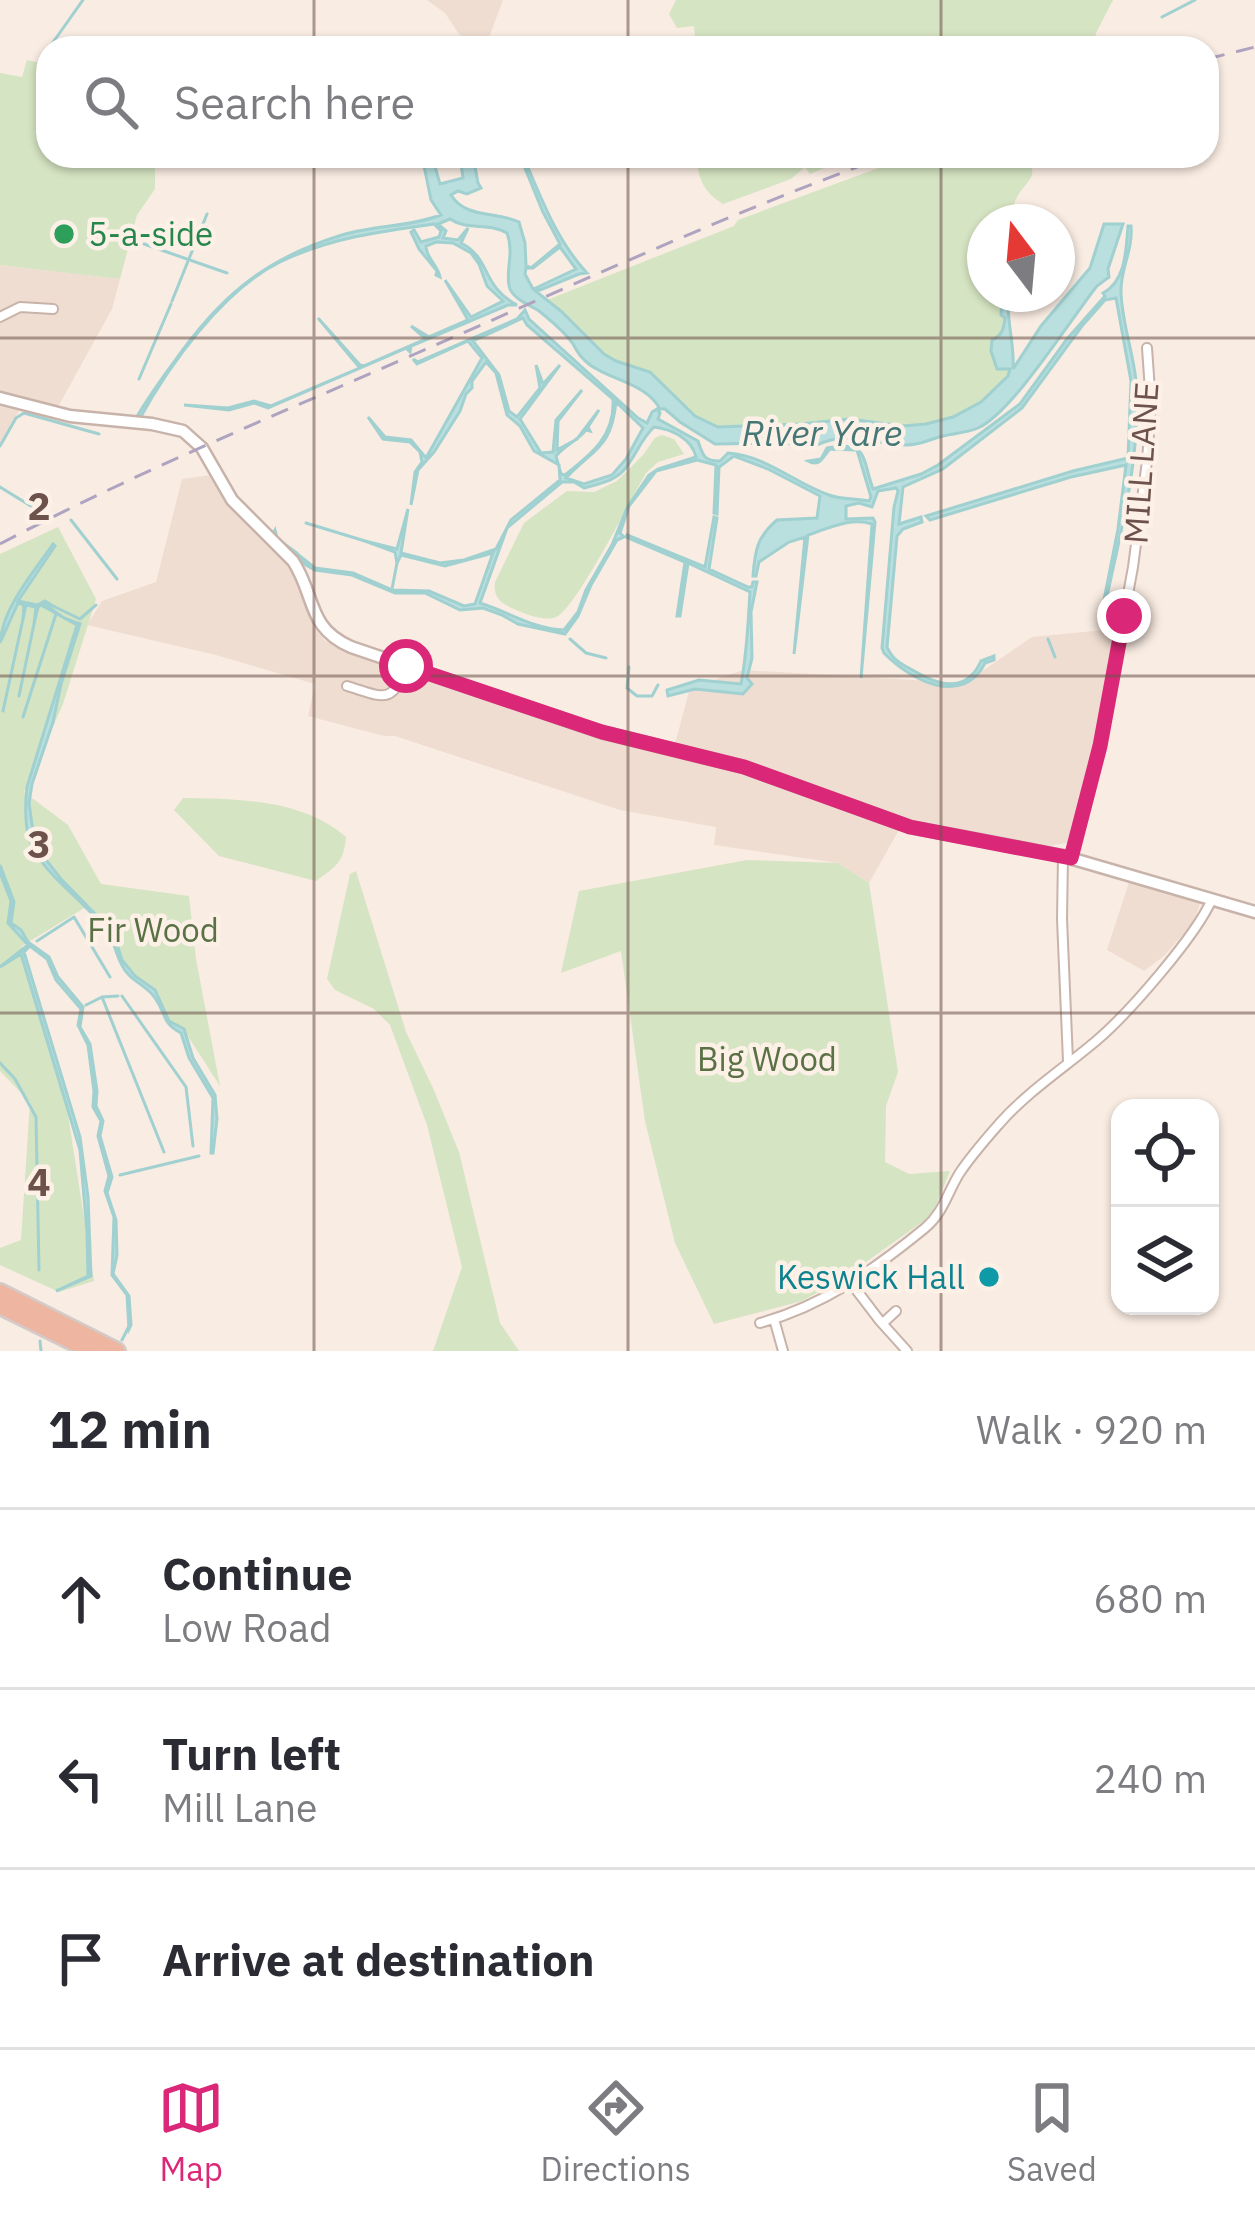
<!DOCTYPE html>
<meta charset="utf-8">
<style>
:root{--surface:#fff;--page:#f2f2f3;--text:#2b2b33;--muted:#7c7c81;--line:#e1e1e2;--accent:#db2777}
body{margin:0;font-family:"IBM Plex Sans",sans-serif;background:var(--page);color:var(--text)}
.controls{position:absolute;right:36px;bottom:36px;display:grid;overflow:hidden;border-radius:24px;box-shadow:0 3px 9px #0004}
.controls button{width:108px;height:108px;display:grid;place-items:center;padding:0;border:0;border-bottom:3px solid var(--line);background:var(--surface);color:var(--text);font:60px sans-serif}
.compass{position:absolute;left:967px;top:204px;width:108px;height:108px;border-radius:50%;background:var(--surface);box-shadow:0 3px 9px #0004;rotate:344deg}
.stop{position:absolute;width:36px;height:36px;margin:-27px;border:9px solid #db2777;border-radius:50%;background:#fff}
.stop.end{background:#db2777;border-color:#fff;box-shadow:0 3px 12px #0008}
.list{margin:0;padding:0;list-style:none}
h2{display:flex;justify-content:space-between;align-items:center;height:156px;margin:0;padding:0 48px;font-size:51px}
h2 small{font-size:39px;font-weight:400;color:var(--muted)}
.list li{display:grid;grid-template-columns:78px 1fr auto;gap:36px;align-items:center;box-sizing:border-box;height:180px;padding:0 48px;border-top:3px solid var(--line)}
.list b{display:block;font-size:45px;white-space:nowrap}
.list p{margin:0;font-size:39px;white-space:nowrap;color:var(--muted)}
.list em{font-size:39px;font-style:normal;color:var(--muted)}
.icon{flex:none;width:66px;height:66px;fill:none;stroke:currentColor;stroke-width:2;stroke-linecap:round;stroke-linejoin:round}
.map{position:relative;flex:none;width:1255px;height:1351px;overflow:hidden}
.search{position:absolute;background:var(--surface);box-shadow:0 3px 9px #0004;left:36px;right:36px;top:36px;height:132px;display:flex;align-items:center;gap:30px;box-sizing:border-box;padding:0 42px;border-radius:36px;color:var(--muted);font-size:45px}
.sheet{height:696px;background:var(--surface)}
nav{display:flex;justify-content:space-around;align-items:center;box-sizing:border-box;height:168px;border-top:3px solid var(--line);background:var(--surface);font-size:33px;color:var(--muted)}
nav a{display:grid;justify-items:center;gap:6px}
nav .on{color:var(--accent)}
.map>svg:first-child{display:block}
.residential{fill:#efddd1}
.green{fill:#d5e4c2}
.water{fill:#b9dfdf;stroke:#a0d0d0;stroke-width:3;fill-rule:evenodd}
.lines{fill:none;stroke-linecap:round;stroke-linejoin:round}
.stream{stroke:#a0d0d0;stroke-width:3}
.minor-casing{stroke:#c8b3aa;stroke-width:12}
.tertiary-casing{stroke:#c8b3aa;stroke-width:15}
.trunk-casing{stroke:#d3cbc9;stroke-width:20}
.minor{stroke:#fff;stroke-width:8}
.tertiary{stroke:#fff;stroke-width:10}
.trunk{stroke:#eeb6a0;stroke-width:15}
.rail{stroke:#aea3c0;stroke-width:3;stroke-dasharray:18 12;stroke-linecap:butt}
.route{stroke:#db2777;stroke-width:15}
.grid{fill:none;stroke:#6d524b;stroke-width:3;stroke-opacity:0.55}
.leisure-dot{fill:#2e9e5b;stroke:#fcf0e7;stroke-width:4.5}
.culture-dot{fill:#0f9aa8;stroke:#fcf0e7;stroke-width:4.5}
.labels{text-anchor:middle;stroke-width:9;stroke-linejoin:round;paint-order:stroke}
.leisure-label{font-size:33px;fill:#27864d;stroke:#fcf0e7;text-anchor:start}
.street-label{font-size:33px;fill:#6d524b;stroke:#fcf0e7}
.park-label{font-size:33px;fill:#5a7145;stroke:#fcf0e7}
.culture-label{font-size:33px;fill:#0d838f;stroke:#fcf0e7;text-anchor:end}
.water-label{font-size:36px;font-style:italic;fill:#457777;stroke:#fcf0e7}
.grid-label{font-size:39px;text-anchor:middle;font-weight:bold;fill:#6d524b;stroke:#fcf0e7;stroke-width:9;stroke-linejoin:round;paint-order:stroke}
</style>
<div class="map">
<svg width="1255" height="1351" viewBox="0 0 1255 1351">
<rect width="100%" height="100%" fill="#f9ece2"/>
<!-- residential -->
<path class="residential" d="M 427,0 L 503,0 L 485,48 L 477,48 L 459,34 L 445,13 Z
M 0,265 L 120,279 L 112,309 L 58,407 L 25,400 L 0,445 Z
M 211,475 L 238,512 L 287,558 L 303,591 L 313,626 L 325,641 L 600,736 L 672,755 L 690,688 L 743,670 L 965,683 L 1032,637 L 1114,629 L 1095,745 L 1072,842 L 1038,848 L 904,821 L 869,883 L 838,863 L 714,845 L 716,827 L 620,810 L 395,736 L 384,736 L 308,716 L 315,684 L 216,655 L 87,625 L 102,601 L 156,582 L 182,479 Z
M 1129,882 L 1201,901 L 1193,923 L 1164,956 L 1144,971 L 1107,950 Z"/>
<!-- green -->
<path class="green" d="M 676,0 L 1113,0 L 1096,33 L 1093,48 L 696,48 L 694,26 L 677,28 L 669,14 Z
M 27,60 L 48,65 L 48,156 L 155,156 L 155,189 L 137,215 L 120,279 L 0,265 L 0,73 L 22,77 Z
M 696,156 L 852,156 L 810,174 L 805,167 L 791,179 L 723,204 C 703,191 699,180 696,156 Z
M 911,156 L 1027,156 C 1037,175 1032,177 1020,192 C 1014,201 1011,212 1009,222 L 985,222 L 985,294 L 1002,294 L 1001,315 L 1005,317 L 1002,333 L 991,351 L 997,368 L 1009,367 L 1008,376 L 981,402 L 953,417 L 926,424 L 903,426 L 861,420 L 718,427 L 695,416 L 650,372 L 616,361 L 604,354 L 547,300 L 734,226 L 738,220 Z
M 662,435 L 674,439 L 684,454 L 658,462 L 646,473 C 631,499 578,604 558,616 C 546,623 526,614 514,609 C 500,603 493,597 495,582 L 524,523 L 567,491 L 594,492 L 617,481 L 643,455 L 655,438 Z
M 58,527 L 96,599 L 63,704 L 24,792 L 68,825 L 101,884 L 189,896 L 196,959 L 220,1086 L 182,1027 L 169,1021 L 153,988 L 135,976 L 125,964 L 113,932 L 89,905 L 22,946 L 62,1077 L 94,1281 L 59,1292 L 0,1265 L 0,1248 L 21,1240 L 30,1102 L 0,1071 L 0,554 Z
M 183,798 C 238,799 303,799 346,837 C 344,863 335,867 316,881 L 219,856 L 174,810 Z
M 747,860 L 838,863 L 869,883 L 898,1072 L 886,1106 L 885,1162 L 909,1174 L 950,1171 L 934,1210 L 925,1220 L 845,1277 L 802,1301 L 714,1324 L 675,1243 L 645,1121 L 621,951 L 561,973 L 579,891 Z
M 356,871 L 406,1032 L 433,1088 L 459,1152 L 500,1323 L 519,1351 L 433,1351 L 462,1267 L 427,1125 L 390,1025 L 374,1009 L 335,990 L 327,979 L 350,874 Z"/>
<!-- water -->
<path class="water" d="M 422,156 L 432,156 L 440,184 L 463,178 L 460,156 L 473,156 L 478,183 L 481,188 L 467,194 L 458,191 L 451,195 C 466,219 496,211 519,222 L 525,243 L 526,265 L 531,268 L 560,244 L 543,212 L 520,156 L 523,156 C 541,197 556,240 587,273 L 579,274 L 540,290 L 536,288 L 576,269 L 560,247 L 533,268 L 526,268 L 525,274 L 533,289 L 561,311 L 604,354 L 616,361 L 650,372 L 695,416 L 718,427 L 801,424 L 849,419 L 903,426 L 926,424 L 953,417 L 981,402 L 1008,376 L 1010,369 L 997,369 L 991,351 L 992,340 C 1002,336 1004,328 1005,318 L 1001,315 L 1002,294 L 1008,294 C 1006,319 1015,346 1013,369 L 1041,326 L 1090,268 L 1104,224 L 1123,224 L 1108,269 L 1109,277 L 1097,286 C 1070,320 1013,412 978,428 C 967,433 954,433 943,436 C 930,439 921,445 907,445 C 876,445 848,430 817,445 L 777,443 L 715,444 L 680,422 L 665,409 L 660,409 C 647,384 613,381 590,365 C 581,358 578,353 573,344 C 565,332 549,319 539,311 C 530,305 515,300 510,289 C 504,274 515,254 507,233 C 489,222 467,231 450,219 L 438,224 L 446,231 L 443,238 L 458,240 L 468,228 L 461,243 C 492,259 480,285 517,305 L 508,305 L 411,346 L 410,352 L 406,348 L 268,408 L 254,403 L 229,410 L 184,405 L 228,408 L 254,401 L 271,406 L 360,368 L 318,318 L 360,365 L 364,366 L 426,339 L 411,326 L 429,337 L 468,320 L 445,280 L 471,317 L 503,301 L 487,286 L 479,264 L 471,253 L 453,243 L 436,242 L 426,246 C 426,258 438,265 440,277 L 436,275 L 437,271 L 419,249 L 411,232 L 414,230 L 421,242 L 439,237 L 441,231 L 434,224 C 382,231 329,238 280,262 C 223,290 169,365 139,420 L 135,420 C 149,395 165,374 182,351 C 226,291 270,257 342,235 C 375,225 409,227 441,215 L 431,200 Z
M 1128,226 L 1131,226 C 1133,250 1121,268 1121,290 C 1121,320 1133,351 1136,381 C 1142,455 1119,539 1104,610 L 1102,610 L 1118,529 L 1126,465 L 1071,477 L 930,520 L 926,516 L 1073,471 L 1128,458 L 1131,381 L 1116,298 L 1105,300 L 1082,326 L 1022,408 L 943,469 L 903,487 L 899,524 L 921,517 L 922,522 L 903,529 L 897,536 L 887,647 C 893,661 903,665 916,672 C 941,687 967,692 981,661 L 994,656 L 994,660 L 985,663 C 963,707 911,681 884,653 L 882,648 L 894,507 L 898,491 L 896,488 L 878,491 L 872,507 L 859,503 L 846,506 L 846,519 L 873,518 L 875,522 L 861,678 L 872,524 C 852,517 829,528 808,535 L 794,654 L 805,537 L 789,542 L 759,562 L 756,576 L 753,576 C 755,550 757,537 777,520 L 817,518 L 820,496 L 768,469 L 734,456 L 719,467 L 717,514 L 714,513 L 716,465 L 697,460 L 656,471 L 629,506 L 620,533 L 624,537 L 617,540 L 591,585 L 578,616 L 565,634 L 518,624 L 502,615 L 483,608 L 460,610 L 425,593 L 395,593 L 352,575 L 315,570 L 306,565 L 297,553 L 272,535 L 275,530 L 277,538 L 315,568 L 353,573 L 392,590 L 429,591 L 464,606 L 475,604 L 493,553 L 445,566 L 401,555 L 397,563 L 395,552 L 365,541 L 397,549 L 408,509 L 401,553 L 440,563 L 464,560 L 496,549 L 511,520 L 560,480 L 559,465 L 534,451 L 520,426 L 507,415 L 496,373 L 486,362 L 472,381 L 472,388 L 466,394 L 460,411 L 434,452 L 418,470 L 411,505 L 415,472 L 422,462 L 420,452 L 410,442 L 383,439 L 368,417 L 385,437 L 411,440 L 426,458 L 482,358 L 468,341 L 417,364 L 413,359 L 418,362 L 517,319 L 525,310 L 529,319 L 638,418 L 647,423 L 652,412 L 657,409 L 660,413 L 658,419 L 698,441 C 703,456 704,461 720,461 L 728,453 C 767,456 794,483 829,495 C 842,500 856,498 869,501 L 871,497 L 857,450 L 830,449 C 823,456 820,468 808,461 L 821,459 L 827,448 C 868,440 862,458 873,489 L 921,474 L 938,465 L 1020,404 L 1067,339 L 1105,296 L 1103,293 C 1126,281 1126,250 1128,226 ZM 523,318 L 527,325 L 613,399 C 615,436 592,454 565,475 L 561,474 L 556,456 C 565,445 577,441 586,430 L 590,431 L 588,427 L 599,410 L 577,439 L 557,450 L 558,421 L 582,390 L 556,420 L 553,452 L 541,453 L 520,419 L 560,365 L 543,384 L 536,365 L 540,388 L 517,417 L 509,411 L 499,375 L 473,341 ZM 616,402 L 643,428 L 626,459 L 612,475 L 584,484 L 566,478 C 594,448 611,449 616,402 ZM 654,427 C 672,429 692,439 696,457 L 658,469 L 649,475 L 627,508 L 612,545 L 586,590 L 578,612 L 564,630 C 533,629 509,612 480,603 L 507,528 L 562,482 L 574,482 L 584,488 C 596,485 614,481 623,471 C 635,458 640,440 654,427 Z
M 714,517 L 717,518 L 709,569 L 748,587 L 752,587 L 753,582 L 757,582 L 751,612 L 752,658 L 747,678 L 752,684 L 743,694 L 695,689 L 668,696 L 667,690 L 699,680 L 741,684 C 747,654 748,623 750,592 L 688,563 L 680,616 L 677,616 L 685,562 L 626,537 L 627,535 L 705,567 Z
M 53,544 L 55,546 L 18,601 L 37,605 L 45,601 L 53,606 L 43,603 L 64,618 L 80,624 L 61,684 L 53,722 L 32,784 L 29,803 L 35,846 L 61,879 L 113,932 L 122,960 L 135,976 L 155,990 L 169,1021 L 184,1029 L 193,1058 L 215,1095 L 217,1119 L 213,1153 L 211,1153 L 213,1098 L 189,1058 L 181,1033 C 161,1022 167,1015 155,998 C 149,988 136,983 128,974 C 116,961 117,946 108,933 C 87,902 53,883 34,850 C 24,833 25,806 27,787 L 77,625 L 41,605 L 38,607 L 34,624 L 36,607 L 26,605 L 23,619 L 24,605 L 18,603 L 0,643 C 3,607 33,573 53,544 Z
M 0,865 L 14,902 L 11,923 L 21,930 L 28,942 L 49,957 L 58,977 L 83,1007 L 80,1027 L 90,1044 L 97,1091 L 96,1106 L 103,1121 L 100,1136 L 112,1177 L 107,1193 L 116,1220 L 117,1255 L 113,1274 L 129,1296 L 131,1325 L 129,1329 L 127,1295 L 112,1275 L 114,1217 L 105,1191 L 109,1176 L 98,1136 L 101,1121 L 93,1107 L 94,1091 L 88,1045 L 78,1025 L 81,1009 L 56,980 L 47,959 L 30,946 L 24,952 L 80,1137 L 88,1197 L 91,1276 L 56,1291 L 88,1276 L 87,1232 L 80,1150 L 21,954 L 0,967 L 28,945 L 8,923 L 11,901 L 0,873 Z"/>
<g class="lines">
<!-- stream -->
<path class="stream" d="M 1162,17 L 1195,0
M 49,48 L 83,0
M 144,244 L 227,273
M 172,301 L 207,214
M 139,379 L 171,304
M 0,446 L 16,418 L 24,413 L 99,434
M 0,487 L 39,511
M 71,520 L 117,579
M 306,523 L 365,541
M 392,589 L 397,563
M 53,606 L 80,619 L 96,605
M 570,639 L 586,653 L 606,658
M 1048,639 L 1055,657
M 629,667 L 627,688 L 637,696 L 652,696 L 658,685
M 19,696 L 34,624
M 3,711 L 23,619
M 23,717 L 56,614
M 37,941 L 74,917 L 110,977
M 122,996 L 186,1087 L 193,1146
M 102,997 L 164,1152
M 86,1005 L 102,997 L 118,996
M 0,1063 L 15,1079 L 36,1117 L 39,1270
M 120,1175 L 199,1156
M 122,1340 L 129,1326
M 40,1341 L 41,1351"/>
<!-- minor casing -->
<g class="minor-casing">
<path id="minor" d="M 0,317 L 20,307 L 53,309
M 347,686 C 383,697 392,706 406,666
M 1063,856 L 1062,919 L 1068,1061
M 1071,858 L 1100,746 L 1133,567 L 1147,461 L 1151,404 L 1147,348
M 851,1283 L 880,1321 L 907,1351
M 774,1319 L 783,1351
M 760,1323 C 823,1306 875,1269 925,1228 C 943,1213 947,1194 959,1174 C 970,1157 985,1140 999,1124 C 1027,1092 1064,1068 1096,1041 C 1128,1014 1196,936 1212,899
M 883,1323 L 896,1311"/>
</g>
<!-- tertiary casing -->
<g class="tertiary-casing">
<path id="tertiary" d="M 0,398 L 70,416 L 152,424 L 183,431 L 202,448 L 232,500 L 293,561 C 316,596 306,627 351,647 L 601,732 L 744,767 L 910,827 L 1063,856 L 1255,912"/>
</g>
<!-- trunk casing -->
<g class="trunk-casing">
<path id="trunk" d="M 0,1292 L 117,1351
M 0,1306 L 91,1351"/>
</g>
<!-- minor -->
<use href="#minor" class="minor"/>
<!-- tertiary -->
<use href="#tertiary" class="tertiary"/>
<!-- trunk -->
<use href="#trunk" class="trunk"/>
<!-- rail -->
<path class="rail" d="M 1207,59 L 1255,47
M 0,544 C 135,473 276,415 415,354 C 571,286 727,214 887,156"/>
</g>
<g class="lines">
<!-- route -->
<path class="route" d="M 406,666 L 602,732 L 744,767 L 910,827 L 1071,858 L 1100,746 L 1124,616"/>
</g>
<!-- grid -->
<path class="grid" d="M 314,0 L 314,48M 628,0 L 628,48M 941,0 L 941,48M 314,156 L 314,1351M 628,156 L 628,1351M 941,156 L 941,1351M 0,338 L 1255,338M 0,676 L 1255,676M 0,1013 L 1255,1013"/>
<!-- markers -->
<circle class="leisure-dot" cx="64" cy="234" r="12"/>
<circle class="culture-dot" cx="989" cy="1277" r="12"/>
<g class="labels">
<!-- leisure labels -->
<g class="leisure-label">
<text x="88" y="246">5-a-side</text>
</g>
<!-- street labels -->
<g class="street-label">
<text transform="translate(1141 463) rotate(-86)" y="12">MILL LANE</text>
</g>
<!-- park labels -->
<g class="park-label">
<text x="153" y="942">Fir Wood</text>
<text x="767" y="1071">Big Wood</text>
</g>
<!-- culture labels -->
<g class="culture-label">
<text x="965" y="1289">Keswick Hall</text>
</g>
<!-- water labels -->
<g class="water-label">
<text x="822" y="446">River Yare</text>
</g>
</g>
<g class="grid-label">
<text x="39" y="520">2</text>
<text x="39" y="858">3</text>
<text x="39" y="1196">4</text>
</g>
</svg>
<div class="controls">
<button><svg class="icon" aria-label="locate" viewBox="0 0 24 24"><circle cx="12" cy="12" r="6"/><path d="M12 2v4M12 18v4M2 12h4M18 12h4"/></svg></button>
<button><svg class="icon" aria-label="layers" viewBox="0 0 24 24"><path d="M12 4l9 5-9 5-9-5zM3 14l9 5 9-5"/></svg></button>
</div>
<svg class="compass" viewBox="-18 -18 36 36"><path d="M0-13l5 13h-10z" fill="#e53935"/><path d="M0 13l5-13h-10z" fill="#7c7c81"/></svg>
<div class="stop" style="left:406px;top:666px"></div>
<div class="stop end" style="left:1124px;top:616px"></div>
<div class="search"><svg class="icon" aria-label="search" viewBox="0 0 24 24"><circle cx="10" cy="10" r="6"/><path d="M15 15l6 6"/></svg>Search here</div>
</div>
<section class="sheet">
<h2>12 min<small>Walk · 920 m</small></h2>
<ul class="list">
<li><svg class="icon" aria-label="ahead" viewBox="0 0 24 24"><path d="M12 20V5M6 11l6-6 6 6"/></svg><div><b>Continue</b><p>Low Road</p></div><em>680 m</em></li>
<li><svg class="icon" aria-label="left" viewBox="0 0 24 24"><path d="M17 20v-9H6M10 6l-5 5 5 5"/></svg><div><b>Turn left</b><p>Mill Lane</p></div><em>240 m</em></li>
<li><svg class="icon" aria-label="arrive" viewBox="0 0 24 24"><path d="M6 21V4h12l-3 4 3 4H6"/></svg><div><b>Arrive at destination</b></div></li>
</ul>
</section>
<nav>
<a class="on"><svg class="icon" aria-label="map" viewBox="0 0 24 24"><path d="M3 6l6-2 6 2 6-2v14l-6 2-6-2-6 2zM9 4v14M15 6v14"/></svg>Map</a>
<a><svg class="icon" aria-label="directions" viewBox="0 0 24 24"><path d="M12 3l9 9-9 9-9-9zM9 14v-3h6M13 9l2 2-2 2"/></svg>Directions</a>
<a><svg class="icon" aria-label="saved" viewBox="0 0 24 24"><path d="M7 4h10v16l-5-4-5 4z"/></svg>Saved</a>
</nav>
